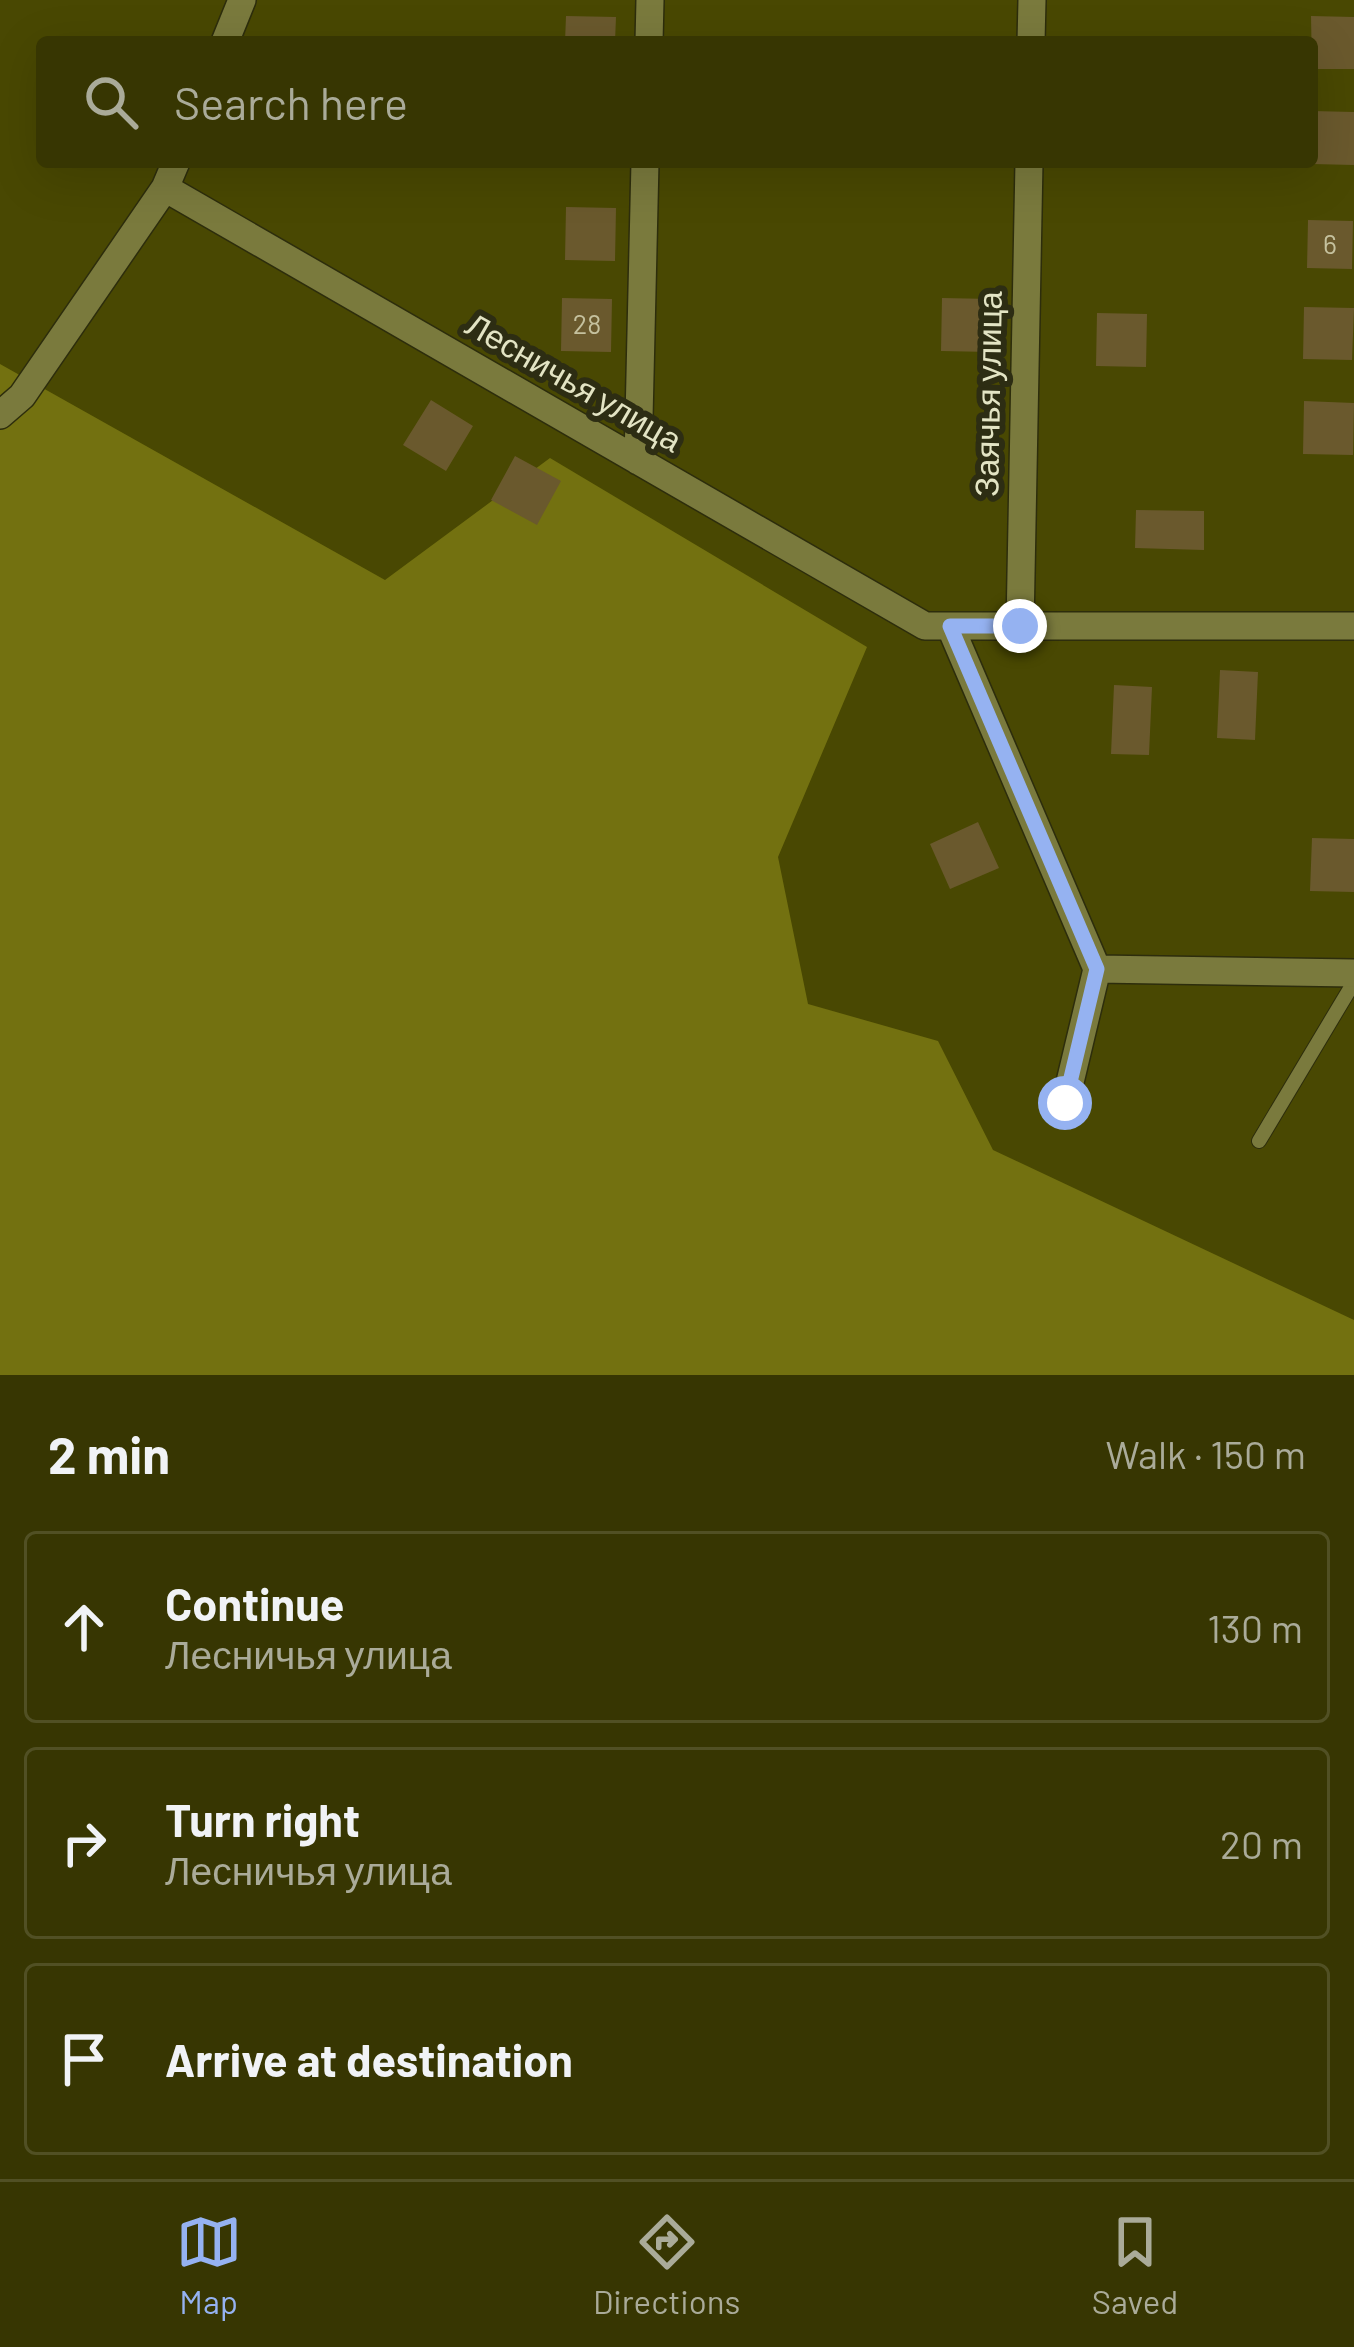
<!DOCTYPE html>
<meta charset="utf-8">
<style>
:root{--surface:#373602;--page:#424111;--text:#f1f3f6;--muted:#aaab99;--line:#515024;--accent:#95b2f1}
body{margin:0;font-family:Barlow,sans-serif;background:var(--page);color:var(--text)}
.stop{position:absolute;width:36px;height:36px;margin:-27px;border:9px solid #95b2f1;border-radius:50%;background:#fff}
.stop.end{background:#95b2f1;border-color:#fff;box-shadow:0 3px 12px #0008}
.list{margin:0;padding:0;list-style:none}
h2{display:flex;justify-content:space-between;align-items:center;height:156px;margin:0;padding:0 48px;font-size:51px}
h2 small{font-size:39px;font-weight:400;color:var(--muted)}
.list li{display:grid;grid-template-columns:78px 1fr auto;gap:36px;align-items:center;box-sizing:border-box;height:192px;margin:0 24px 24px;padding:0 24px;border:3px solid var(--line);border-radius:12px}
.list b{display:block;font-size:45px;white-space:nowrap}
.list p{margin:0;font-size:39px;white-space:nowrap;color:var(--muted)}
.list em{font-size:39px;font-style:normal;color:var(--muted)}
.icon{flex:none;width:66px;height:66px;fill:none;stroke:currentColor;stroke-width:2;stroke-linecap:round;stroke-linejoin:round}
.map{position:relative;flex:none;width:1354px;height:1375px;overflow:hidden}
.search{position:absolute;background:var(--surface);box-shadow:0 12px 48px #0002;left:36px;right:36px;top:36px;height:132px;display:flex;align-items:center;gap:30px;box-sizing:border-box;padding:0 42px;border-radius:12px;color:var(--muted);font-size:45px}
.sheet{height:804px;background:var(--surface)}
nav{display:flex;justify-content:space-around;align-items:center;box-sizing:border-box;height:168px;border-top:3px solid var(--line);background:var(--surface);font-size:33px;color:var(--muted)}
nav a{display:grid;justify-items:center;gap:6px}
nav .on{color:var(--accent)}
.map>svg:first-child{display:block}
.green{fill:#737110}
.building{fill:#6a592d}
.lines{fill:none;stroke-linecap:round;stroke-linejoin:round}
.service-casing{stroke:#2d2d0c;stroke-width:16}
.minor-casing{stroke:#2d2d0c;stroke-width:30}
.service{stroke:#7a7a3d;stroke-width:14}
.minor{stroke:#7a7a3d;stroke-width:27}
.route{stroke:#95b2f1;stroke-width:15}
.labels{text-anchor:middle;stroke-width:12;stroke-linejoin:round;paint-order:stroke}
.number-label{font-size:27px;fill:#c5c19e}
.street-label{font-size:33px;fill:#e3e4c4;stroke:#2d2d13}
</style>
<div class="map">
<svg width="1354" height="1375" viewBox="0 0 1354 1375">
<rect width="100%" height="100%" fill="#494802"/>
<!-- green -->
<path class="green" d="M 0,364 L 385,580 L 550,458 L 867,647 L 778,857 L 808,1004 L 938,1041 L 993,1150 L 1354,1320 L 1354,1375 L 0,1375 Z"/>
<!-- building -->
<path class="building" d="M 566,16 L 616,17 L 615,42 L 565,42 Z
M 1311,16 L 1354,17 L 1354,69 L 1312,69 Z
M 1312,111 L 1354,112 L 1354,165 L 1312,164 Z
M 566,207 L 616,208 L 615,261 L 565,260 Z
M 1308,220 L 1353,221 L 1352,269 L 1307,268 Z
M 562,298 L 612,299 L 611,352 L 561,351 Z
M 942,298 L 992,299 L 990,352 L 941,351 Z
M 1304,307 L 1354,308 L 1352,360 L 1303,359 Z
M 1097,313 L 1147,314 L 1146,367 L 1096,366 Z
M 431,400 L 473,426 L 446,471 L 403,445 Z
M 1304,401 L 1354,403 L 1353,455 L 1303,454 Z
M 515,456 L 561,481 L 537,525 L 491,500 Z
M 1136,510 L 1204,511 L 1204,550 L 1135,548 Z
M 1220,670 L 1258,672 L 1255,740 L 1217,738 Z
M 1114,685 L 1152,687 L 1149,755 L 1111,754 Z
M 978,822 L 999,868 L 950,889 L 930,844 Z
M 1312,838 L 1354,839 L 1354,892 L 1310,891 Z"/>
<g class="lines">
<!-- service casing -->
<g class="service-casing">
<path id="service" d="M 1259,1141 L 1354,982"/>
</g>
<!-- minor casing -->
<g class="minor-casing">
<path id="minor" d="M 225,42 L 242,0
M 649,42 L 650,0
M 1031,42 L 1032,0
M 165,188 L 925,626 L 1354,626
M 0,415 L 22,396 L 165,188 L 176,162
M 638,461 L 645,162
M 950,626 L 1097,969 L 1354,973
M 1020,626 L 1029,162
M 1065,1103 L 1097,969"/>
</g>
<!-- service -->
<use href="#service" class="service"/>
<!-- minor -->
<use href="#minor" class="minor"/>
</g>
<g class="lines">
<!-- route -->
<path class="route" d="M 1020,626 L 950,626 L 1097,969 L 1065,1103"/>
</g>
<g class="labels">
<!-- number labels -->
<g class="number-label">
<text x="1330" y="254">6</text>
<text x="587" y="334">28</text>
</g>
<!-- street labels -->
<g class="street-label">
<text transform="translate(574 382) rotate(30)" y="12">Лесничья улица</text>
<text transform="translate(988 394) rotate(-89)" y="12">Заячья улица</text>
</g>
</g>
</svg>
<div class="stop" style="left:1065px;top:1103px"></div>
<div class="stop end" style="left:1020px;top:626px"></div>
<div class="search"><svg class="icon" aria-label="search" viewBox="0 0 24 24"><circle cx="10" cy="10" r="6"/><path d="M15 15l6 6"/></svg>Search here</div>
</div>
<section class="sheet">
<h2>2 min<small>Walk · 150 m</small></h2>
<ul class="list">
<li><svg class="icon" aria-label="ahead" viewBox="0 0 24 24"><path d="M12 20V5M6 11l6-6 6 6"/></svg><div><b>Continue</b><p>Лесничья улица</p></div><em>130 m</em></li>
<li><svg class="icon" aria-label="right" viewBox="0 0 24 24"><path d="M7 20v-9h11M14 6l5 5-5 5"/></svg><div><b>Turn right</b><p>Лесничья улица</p></div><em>20 m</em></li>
<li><svg class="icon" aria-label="arrive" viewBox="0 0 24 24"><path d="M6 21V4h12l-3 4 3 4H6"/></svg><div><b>Arrive at destination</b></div></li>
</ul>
</section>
<nav>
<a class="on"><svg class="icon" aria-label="map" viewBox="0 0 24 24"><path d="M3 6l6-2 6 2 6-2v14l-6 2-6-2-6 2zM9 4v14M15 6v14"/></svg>Map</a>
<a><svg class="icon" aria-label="directions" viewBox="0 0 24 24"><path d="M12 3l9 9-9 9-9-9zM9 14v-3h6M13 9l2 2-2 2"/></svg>Directions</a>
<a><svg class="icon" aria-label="saved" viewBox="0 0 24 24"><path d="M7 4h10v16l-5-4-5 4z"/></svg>Saved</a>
</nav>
